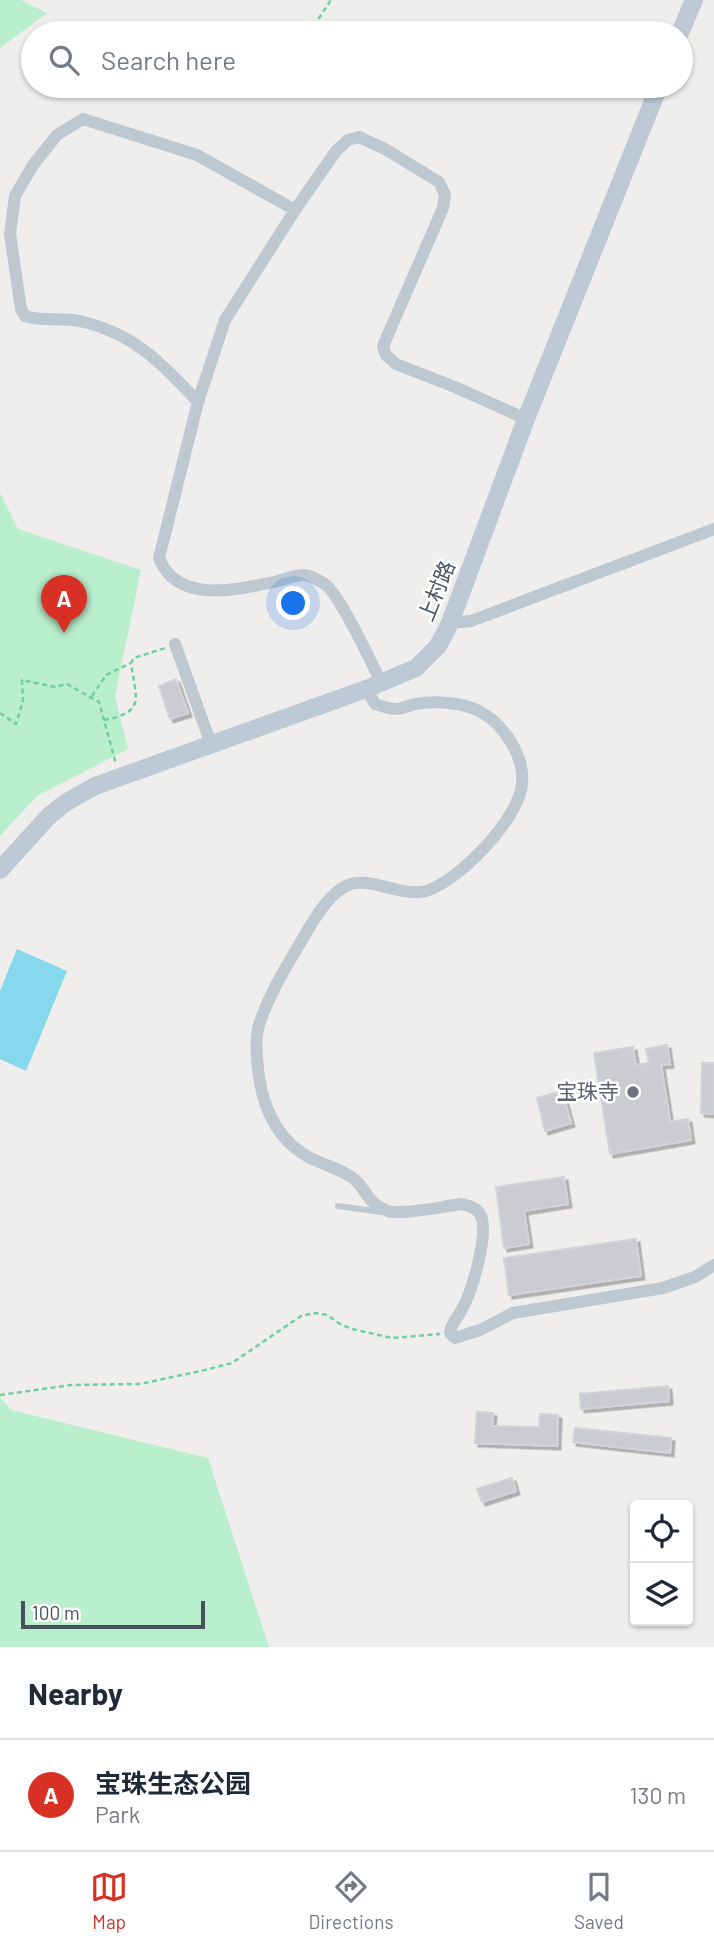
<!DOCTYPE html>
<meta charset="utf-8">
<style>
:root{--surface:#fff;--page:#f2f2f3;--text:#1f2937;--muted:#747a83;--line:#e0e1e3;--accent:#d93025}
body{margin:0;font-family:Barlow,"Noto Sans SC",sans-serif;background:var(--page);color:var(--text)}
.controls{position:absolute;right:21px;bottom:21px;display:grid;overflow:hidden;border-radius:7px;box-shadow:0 2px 5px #0004}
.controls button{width:63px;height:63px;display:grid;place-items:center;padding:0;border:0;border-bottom:2px solid var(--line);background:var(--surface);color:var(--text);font:35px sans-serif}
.scale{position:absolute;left:21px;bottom:18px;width:184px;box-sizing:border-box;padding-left:7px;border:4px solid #45515b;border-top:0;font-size:19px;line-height:24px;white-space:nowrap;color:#45515b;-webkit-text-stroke:5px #fff;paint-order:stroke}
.you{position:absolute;left:294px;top:604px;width:24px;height:24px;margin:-18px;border:5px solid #fff;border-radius:50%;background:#1a73e8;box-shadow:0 0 0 10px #1a73e833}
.badge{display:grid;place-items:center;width:46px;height:46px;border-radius:50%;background:var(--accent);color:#fff;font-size:23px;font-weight:700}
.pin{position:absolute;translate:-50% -58px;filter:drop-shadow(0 2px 4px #0008)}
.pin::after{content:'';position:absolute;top:37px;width:24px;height:21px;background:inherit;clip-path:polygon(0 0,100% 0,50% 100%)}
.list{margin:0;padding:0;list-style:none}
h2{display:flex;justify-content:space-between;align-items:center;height:91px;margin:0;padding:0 28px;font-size:30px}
h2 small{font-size:23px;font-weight:400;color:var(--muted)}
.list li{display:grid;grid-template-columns:46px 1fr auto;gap:21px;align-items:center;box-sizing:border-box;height:112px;padding:0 28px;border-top:2px solid var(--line)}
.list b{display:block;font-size:26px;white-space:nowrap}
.list p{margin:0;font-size:23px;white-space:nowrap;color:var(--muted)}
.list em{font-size:23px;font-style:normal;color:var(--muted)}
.icon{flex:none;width:38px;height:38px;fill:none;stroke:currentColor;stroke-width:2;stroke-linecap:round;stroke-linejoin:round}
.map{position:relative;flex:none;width:714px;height:1647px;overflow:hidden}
.search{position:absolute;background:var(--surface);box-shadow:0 2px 5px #0004;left:21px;right:21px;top:21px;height:77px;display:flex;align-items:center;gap:18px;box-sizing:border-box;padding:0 24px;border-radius:38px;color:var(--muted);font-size:26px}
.sheet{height:203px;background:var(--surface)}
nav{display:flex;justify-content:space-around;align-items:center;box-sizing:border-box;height:98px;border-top:2px solid var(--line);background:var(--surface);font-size:19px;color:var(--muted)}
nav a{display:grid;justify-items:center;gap:4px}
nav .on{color:var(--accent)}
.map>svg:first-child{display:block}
.green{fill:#baefce}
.water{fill:#86d9ed}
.building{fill:#caccd2;stroke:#d1d3d9;stroke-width:2;filter:url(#shadow)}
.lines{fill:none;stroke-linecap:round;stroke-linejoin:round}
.path{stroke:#71ce9f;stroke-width:2.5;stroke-dasharray:5 3.5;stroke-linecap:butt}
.lane{stroke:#bdc8d0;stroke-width:6}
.street{stroke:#bdc8d0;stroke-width:12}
.secondary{stroke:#bdc9d5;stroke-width:18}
.worship-dot{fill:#6b7280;stroke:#fff;stroke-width:2.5}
.labels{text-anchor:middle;stroke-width:5;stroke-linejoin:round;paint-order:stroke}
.street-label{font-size:21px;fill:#45515b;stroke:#fff}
.worship-label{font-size:21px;fill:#5b616d;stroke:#fff;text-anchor:end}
</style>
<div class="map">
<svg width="714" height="1647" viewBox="0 0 714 1647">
<defs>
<filter id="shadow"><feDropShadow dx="3.5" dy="3.5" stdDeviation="0" flood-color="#0004"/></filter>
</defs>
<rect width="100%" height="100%" fill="#f0eded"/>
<!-- green -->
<path class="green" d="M 0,0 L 21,0 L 47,13 L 0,48 Z
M 0,493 L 18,529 L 141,570 L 115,696 L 128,749 L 37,796 L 0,836 Z
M 0,1397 L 11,1410 L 208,1458 L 269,1647 L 0,1647 Z"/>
<!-- water -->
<path class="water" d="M 17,949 L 67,971 L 26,1071 L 0,1059 L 0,991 Z"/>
<!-- building -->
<path class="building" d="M 176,679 L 188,713 L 170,719 L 159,686 Z
M 667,1045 L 670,1064 L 661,1065 L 670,1122 L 688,1119 L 691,1140 L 610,1154 L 594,1053 L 633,1047 L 636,1065 L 649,1063 L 646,1049 Z
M 702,1063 L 714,1063 L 714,1114 L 701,1113 Z
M 562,1091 L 571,1123 L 545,1131 L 537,1098 Z
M 564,1177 L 568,1204 L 524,1211 L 529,1244 L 504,1248 L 496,1187 Z
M 636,1239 L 641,1276 L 509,1295 L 504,1258 Z
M 668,1386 L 669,1401 L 581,1409 L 580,1394 Z
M 477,1412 L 493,1413 L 492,1426 L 539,1427 L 540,1414 L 558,1415 L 557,1446 L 475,1443 Z
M 575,1428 L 671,1438 L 670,1453 L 573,1442 Z
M 512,1478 L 516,1491 L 482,1502 L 477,1489 Z"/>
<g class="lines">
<!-- path -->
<path class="path" d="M 309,33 L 331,0
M 92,696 L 106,675 L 131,663
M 0,713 L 16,724 L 23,701 L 22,680 L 55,687 L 67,684 L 99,702 L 116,764
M 104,720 C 146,712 136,699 131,663 L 134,658 L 165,648
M 0,1395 L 71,1385 L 140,1384 L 205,1370 L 232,1363 L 301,1316 L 315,1313 L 327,1315 L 340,1324 L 352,1329 L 392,1338 L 440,1334"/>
<!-- lane -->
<path class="lane" d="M 338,1206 L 381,1212"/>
<!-- street -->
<path class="street" d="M 198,402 C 162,363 132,332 79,321 C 61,317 42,322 25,316 L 21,309 L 10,234 L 15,196 L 33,165 L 57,135 L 83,119 L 197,155 L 295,210
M 450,623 L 471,621 L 714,529
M 175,644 L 211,744
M 381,682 C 371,662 340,595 325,584 C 320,581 311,576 305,575 C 297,574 283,580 274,582 C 236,590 177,604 159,558 L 198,402 L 225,320 L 295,210 L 336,151 L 348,140 L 359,137 L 385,149 L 439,182 L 445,195 L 443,208 L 383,346 L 386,355 L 396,364 L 455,387 L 526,419
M 366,689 L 375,704 C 381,706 389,709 396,709 C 402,709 410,705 416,704 C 434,700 463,703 479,711 C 503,723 525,756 522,784 C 519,819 459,881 426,891 C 400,898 366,873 344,887 C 325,898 310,926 299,945 C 284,970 268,997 259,1025 C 256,1035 256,1046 257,1057 C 259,1094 269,1131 302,1153 C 317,1164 339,1167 354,1179 C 362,1185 366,1196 374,1203 C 379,1207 387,1212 393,1212 C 415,1213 439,1207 461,1204 C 469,1206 475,1207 480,1214 C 490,1231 472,1292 462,1309 C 458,1318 451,1323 450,1333 L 455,1338 L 480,1330 L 513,1313 L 663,1288 L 695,1277 L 714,1265"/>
<!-- secondary -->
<path class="secondary" d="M 680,33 L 694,0
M 0,870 L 48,817 L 65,803 L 95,786 L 366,689 L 416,668 L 438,646 L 450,623 L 526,419 L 659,86"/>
</g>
<!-- markers -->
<circle class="worship-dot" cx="633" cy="1092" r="7"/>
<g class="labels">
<!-- street labels -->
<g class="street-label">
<text transform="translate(437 591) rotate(-68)" y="7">上村路</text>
</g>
<!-- worship labels -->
<g class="worship-label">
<text x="619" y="1099">宝珠寺</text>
</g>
</g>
</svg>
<div class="controls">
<button><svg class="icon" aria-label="locate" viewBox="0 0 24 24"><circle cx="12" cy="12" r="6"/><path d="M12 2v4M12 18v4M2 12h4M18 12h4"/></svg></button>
<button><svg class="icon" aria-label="layers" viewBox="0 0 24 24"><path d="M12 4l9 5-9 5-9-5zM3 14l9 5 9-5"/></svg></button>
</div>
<div class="scale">100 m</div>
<div class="you"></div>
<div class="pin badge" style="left:64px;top:633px">A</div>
<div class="search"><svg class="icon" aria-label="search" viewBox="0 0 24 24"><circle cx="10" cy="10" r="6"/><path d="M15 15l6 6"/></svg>Search here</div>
</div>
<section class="sheet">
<h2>Nearby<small></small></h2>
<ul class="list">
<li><span class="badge">A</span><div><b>宝珠生态公园</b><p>Park</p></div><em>130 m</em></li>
</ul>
</section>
<nav>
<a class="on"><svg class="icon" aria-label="map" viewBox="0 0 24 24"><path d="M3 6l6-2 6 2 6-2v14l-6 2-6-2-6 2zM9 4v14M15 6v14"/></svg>Map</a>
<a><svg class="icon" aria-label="directions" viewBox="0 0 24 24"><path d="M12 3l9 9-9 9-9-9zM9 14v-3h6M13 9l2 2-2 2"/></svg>Directions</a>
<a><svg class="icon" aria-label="saved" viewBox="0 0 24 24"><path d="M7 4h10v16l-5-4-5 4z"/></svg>Saved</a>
</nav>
